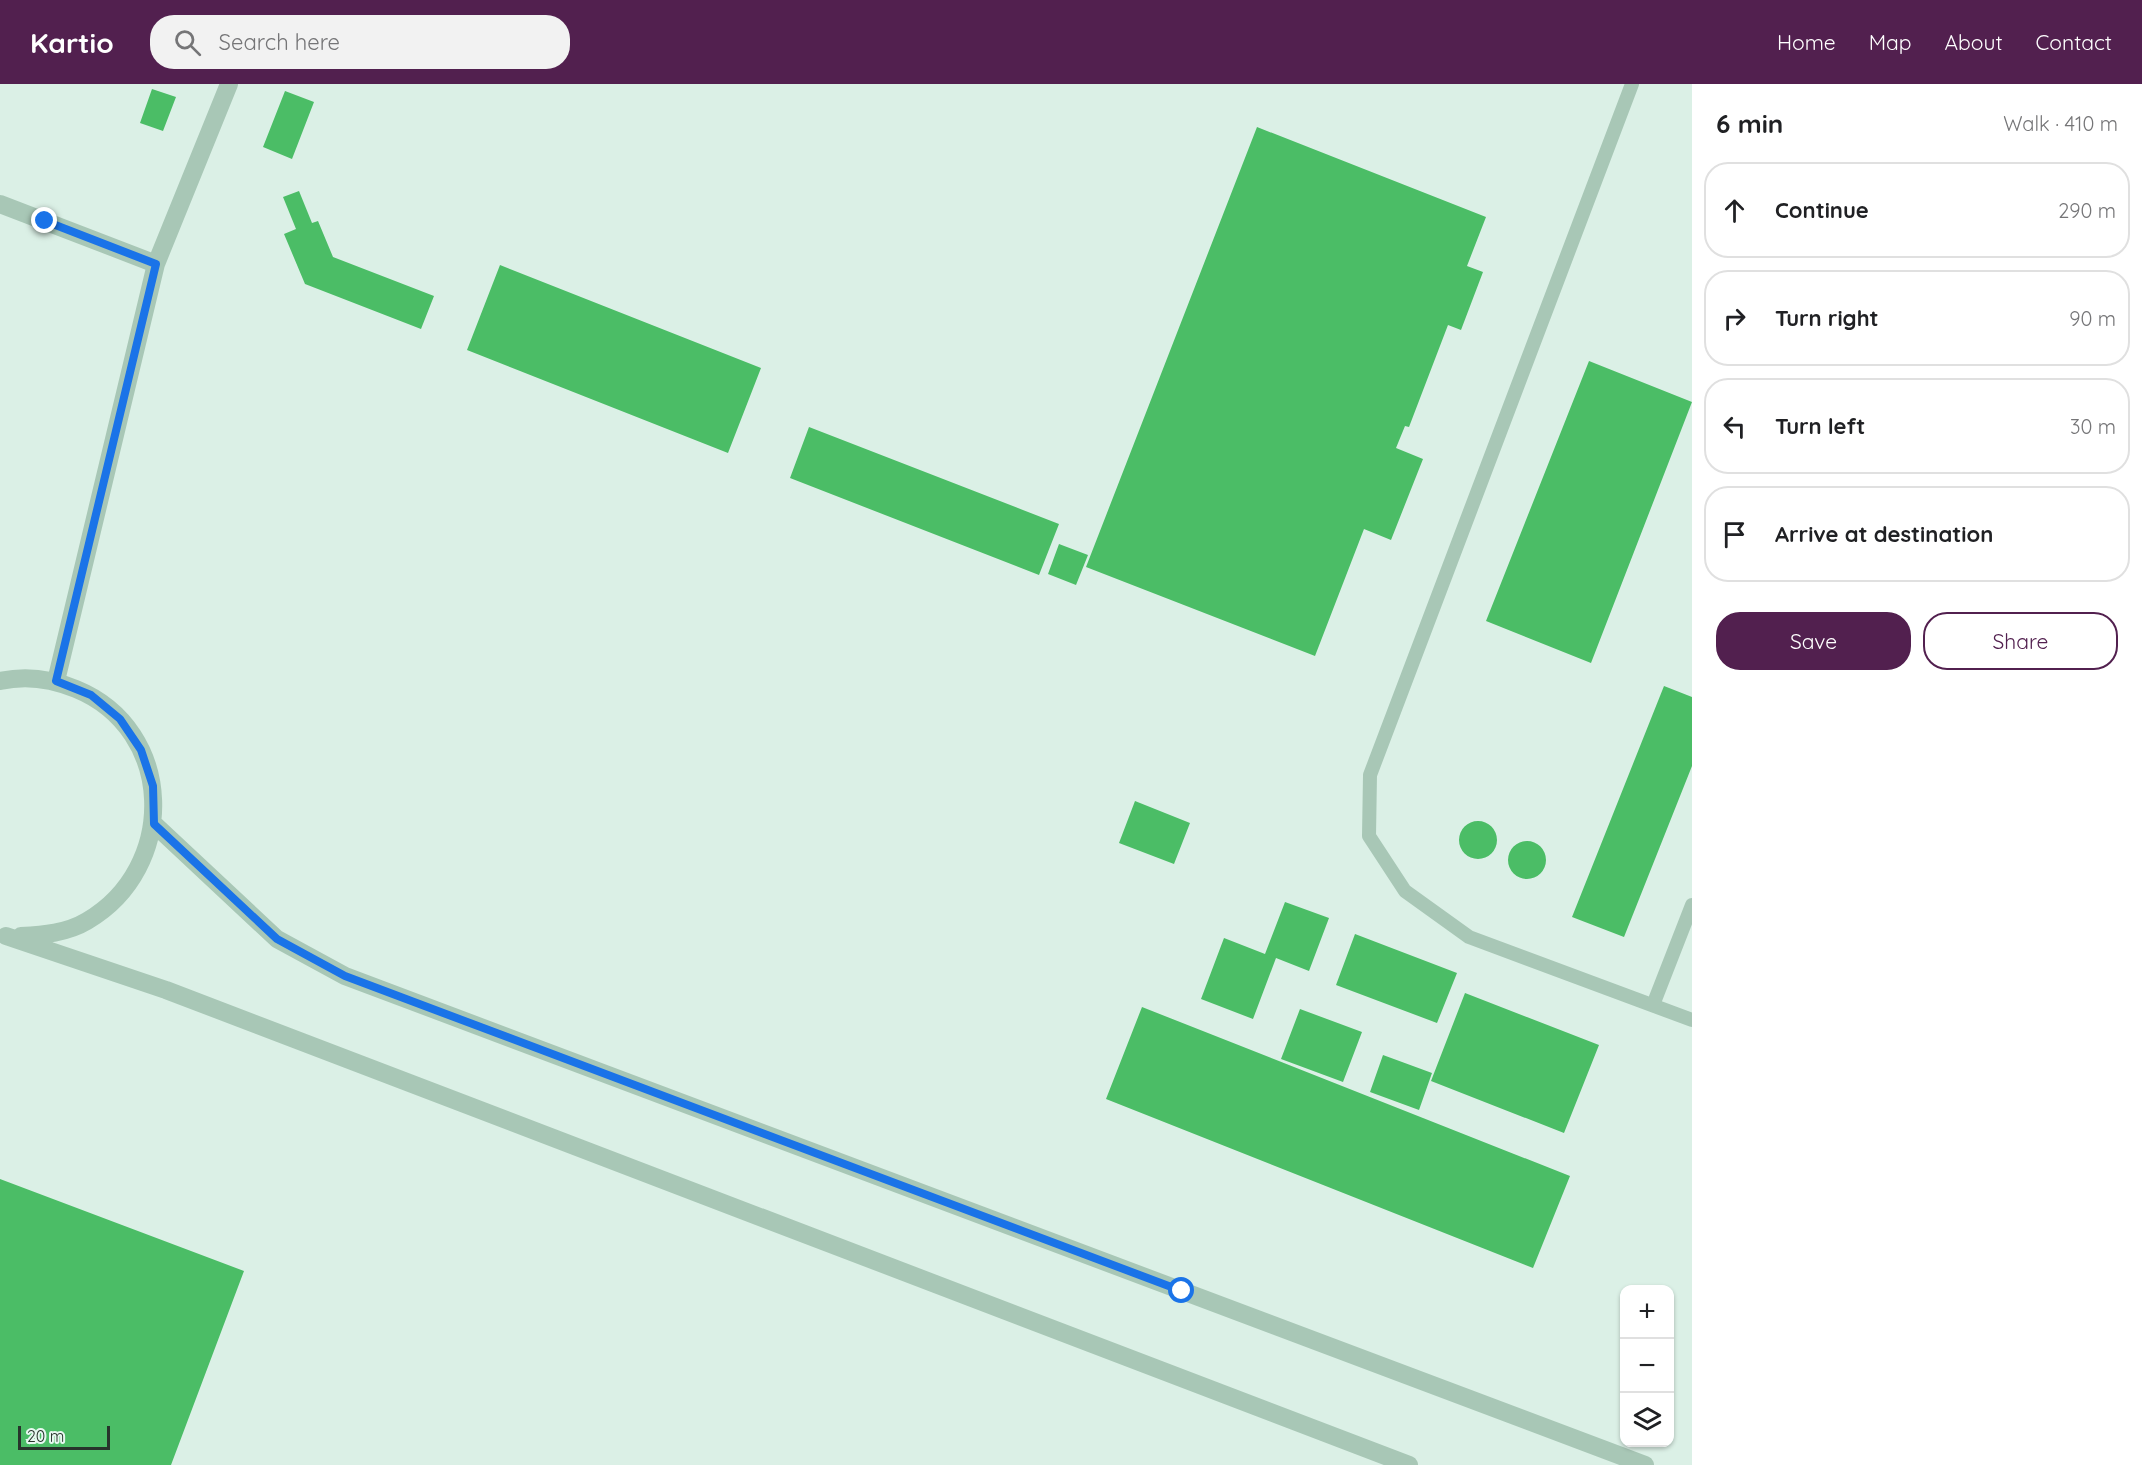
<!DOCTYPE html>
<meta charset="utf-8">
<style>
:root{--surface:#fff;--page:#f2f2f2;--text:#202124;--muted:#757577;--line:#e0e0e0;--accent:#52204f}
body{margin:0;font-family:Quicksand,sans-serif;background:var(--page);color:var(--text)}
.controls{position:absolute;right:18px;bottom:18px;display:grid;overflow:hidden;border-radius:12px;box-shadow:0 2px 4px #0004}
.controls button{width:54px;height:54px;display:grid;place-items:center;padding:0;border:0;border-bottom:2px solid var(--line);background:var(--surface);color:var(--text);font:30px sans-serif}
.scale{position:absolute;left:18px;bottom:15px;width:92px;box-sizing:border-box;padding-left:6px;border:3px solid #27342b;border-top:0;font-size:16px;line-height:21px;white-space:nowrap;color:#27342b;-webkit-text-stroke:4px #e7f8f0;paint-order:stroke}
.stop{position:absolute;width:18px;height:18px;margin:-14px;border:4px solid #1a73e8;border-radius:50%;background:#fff}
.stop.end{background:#1a73e8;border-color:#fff;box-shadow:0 2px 6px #0008}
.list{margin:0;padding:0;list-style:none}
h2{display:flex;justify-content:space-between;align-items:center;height:78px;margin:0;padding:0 24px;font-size:26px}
h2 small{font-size:20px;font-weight:400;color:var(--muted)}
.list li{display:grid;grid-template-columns:39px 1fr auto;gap:18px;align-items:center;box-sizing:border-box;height:96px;margin:0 12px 12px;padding:0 12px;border:2px solid var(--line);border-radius:24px}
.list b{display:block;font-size:22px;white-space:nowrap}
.list em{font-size:20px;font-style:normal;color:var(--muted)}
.actions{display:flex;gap:12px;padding:18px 24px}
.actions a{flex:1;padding:14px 0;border:2px solid var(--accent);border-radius:24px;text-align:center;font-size:21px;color:var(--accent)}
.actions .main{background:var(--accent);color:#fff}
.icon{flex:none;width:33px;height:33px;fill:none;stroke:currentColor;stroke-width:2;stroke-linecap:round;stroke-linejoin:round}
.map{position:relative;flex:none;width:1692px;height:1381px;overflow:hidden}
header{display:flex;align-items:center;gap:36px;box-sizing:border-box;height:84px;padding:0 30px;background:var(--accent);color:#fff}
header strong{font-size:28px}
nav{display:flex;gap:33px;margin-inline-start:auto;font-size:21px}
.search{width:420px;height:54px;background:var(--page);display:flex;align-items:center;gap:15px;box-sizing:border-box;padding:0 21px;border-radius:24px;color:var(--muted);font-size:22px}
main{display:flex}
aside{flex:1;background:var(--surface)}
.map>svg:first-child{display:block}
.building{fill:#4bbd66}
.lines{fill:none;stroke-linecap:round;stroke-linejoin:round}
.lane{stroke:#a8c7b6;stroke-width:14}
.street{stroke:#a8c7b6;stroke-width:18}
.route{stroke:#1a73e8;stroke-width:8}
</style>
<header>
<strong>Kartio</strong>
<div class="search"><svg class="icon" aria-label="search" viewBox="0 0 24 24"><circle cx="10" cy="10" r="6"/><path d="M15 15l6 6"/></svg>Search here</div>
<nav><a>Home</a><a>Map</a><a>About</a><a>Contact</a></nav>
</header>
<main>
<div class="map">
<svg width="1692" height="1381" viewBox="0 0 1692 1381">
<rect width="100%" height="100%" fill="#dbf0e6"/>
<!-- building -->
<path class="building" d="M 152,5 L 176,13 L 163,47 L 140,39 Z
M 285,7 L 314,18 L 292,75 L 263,63 Z
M 1257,43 L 1486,133 L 1467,182 L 1483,188 L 1461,246 L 1448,241 L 1409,343 L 1405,342 L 1396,364 L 1423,375 L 1391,456 L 1364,445 L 1315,572 L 1086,483 Z
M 299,107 L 312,139 L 318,137 L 333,173 L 434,212 L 421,245 L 305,200 L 284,150 L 296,145 L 283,113 Z
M 500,181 L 761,284 L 728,369 L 467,266 Z
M 1589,277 L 1692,318 L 1591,579 L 1486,537 Z
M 809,343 L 1059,440 L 1039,491 L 790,394 Z
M 1059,460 L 1088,471 L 1076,501 L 1048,490 Z
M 1664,602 L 1692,613 L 1692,682 L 1624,853 L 1572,833 Z
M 1135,717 L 1190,739 L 1174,780 L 1119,759 Z
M1459 756a19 19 0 1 1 38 0a19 19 0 1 1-38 0Z
M1508 776a19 19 0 1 1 38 0a19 19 0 1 1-38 0Z
M 1285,818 L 1329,834 L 1309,887 L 1276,874 L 1253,935 L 1201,915 L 1224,854 L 1265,870 Z
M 1355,850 L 1457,889 L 1437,939 L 1336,901 Z
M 1465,909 L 1599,961 L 1564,1049 L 1431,997 Z
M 1142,923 L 1570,1092 L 1533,1184 L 1106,1015 Z
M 1300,925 L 1362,948 L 1343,998 L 1281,975 Z
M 1383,971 L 1432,989 L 1419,1026 L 1370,1008 Z
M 0,1095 L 244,1187 L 171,1381 L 0,1381 Z"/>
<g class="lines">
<!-- lane -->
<path class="lane" d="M 1632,0 L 1370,691 L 1369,752 L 1405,807 L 1469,853 L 1692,936
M 1653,921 L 1692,821"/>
<!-- street -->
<path class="street" d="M 0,120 L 156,180
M 0,597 C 26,591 52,595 76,605 C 176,646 178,784 87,837 C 67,849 43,851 21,852
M 56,597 L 156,180 L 229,0
M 154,740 L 277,855 L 345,892 L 1645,1381
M 6,852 L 166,906 L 1409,1381"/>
</g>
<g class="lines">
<!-- route -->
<path class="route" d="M 45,137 L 156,180 L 56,597 L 91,611 L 120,635 L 141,666 L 153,702 L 154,740 L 277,855 L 345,892 L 1182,1207"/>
</g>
</svg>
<div class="controls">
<button>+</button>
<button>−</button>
<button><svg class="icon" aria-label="layers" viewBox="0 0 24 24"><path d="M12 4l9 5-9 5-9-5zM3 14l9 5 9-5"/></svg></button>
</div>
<div class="scale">20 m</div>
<div class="stop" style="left:1182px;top:1207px"></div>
<div class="stop end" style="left:45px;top:137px"></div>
</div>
<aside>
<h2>6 min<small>Walk · 410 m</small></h2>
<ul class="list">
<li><svg class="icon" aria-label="ahead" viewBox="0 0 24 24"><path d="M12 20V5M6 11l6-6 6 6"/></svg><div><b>Continue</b></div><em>290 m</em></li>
<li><svg class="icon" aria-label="right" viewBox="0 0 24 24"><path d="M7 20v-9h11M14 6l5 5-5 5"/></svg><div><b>Turn right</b></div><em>90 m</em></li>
<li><svg class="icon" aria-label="left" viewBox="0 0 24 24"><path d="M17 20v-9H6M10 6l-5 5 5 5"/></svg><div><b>Turn left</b></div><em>30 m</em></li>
<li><svg class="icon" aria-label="arrive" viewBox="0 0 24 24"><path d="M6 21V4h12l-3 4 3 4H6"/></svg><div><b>Arrive at destination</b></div></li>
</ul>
<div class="actions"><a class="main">Save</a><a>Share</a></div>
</aside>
</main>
